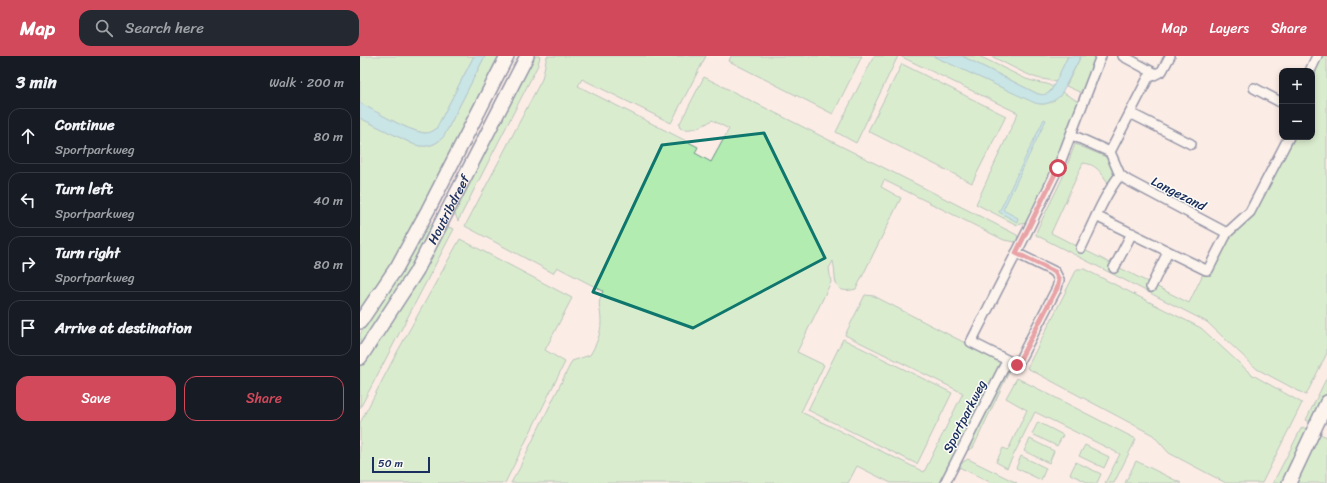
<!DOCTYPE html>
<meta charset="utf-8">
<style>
:root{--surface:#171b24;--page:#242831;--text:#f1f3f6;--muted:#9ea1a6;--line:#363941;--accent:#d1495b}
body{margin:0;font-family:Sriracha,sans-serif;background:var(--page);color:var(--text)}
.controls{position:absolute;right:12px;top:12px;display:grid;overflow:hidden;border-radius:8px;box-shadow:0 2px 6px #0003}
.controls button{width:36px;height:36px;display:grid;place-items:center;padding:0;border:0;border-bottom:1px solid var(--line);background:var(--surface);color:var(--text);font:20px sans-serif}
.scale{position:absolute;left:12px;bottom:10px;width:58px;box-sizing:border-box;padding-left:4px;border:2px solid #1b2f5e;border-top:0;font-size:11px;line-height:14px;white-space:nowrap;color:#1b2f5e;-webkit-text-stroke:3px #fdfcf7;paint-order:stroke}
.stop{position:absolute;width:12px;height:12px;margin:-9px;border:3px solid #d1495b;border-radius:50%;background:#fff}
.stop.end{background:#d1495b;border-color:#fff;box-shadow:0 1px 4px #0008}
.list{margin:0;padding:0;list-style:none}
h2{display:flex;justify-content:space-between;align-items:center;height:52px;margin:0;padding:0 16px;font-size:17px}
h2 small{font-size:13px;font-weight:400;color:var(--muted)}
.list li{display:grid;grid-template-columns:26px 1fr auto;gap:12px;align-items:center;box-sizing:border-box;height:56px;margin:0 8px 8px;padding:0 8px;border:1px solid var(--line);border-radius:12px}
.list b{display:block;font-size:15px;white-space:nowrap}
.list p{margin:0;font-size:13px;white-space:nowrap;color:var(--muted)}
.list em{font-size:13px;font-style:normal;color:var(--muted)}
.actions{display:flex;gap:8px;padding:12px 16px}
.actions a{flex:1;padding:9px 0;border:1px solid var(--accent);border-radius:12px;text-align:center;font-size:14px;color:var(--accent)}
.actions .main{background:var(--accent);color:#fff}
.icon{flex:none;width:22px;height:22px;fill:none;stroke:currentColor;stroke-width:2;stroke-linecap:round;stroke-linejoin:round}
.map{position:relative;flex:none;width:967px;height:427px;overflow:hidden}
header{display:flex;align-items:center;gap:24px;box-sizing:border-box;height:56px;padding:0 20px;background:var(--accent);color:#fff}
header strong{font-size:19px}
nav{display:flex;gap:22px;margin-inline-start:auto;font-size:14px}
.search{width:280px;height:36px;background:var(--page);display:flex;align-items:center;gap:10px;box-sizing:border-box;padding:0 14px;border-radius:12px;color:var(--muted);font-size:15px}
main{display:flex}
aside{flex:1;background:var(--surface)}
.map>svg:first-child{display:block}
.green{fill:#b2ecb1;stroke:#668e88}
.water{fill:#8cdce6;stroke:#5f97b0}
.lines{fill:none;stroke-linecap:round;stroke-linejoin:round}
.street-casing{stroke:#1b2f5e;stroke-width:12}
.secondary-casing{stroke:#1b2f5e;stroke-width:16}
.street{stroke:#fdfcf7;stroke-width:9}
.secondary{stroke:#fdfcf7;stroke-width:13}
.route{stroke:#d1495b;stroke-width:5}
.marked{fill:none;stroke:#0f766e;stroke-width:3;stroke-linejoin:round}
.labels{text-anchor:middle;stroke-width:3;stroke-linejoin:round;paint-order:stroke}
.street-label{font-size:13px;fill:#1b2f5e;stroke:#fdfcf7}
</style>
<header>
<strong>Map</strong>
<div class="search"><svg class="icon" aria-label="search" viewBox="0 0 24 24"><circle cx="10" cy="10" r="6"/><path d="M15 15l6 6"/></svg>Search here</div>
<nav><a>Map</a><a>Layers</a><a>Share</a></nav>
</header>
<main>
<aside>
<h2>3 min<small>Walk · 200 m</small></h2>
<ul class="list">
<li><svg class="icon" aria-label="ahead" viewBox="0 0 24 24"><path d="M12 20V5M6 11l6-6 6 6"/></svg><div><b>Continue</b><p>Sportparkweg</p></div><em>80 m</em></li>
<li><svg class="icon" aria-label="left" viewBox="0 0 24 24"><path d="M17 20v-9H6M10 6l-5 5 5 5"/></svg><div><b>Turn left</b><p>Sportparkweg</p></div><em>40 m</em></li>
<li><svg class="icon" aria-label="right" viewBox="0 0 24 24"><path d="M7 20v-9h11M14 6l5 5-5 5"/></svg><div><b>Turn right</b><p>Sportparkweg</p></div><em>80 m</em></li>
<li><svg class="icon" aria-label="arrive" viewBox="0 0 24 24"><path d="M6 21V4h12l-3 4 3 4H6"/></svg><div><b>Arrive at destination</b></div></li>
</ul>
<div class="actions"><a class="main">Save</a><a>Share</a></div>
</aside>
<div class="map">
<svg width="967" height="427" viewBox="0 0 967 427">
<rect width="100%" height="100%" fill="#fcece6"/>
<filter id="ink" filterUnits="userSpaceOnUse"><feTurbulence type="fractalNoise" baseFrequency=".025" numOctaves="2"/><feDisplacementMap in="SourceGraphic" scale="8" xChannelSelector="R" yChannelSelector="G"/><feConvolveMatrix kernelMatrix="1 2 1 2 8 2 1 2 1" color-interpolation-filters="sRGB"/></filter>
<g filter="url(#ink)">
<!-- green -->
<path class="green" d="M 0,0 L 114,0 L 76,73 C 72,76 69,77 64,77 C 46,74 17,56 0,47 Z
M 125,0 L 140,0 L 41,194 L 0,257 L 0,62 L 55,89 C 67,92 77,89 84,80 Z
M 174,0 L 180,0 L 178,9 L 98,165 L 95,158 L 95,155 Z
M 187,0 L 346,0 L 311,67 L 222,23 L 218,30 L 338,91 L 335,97 L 351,106 L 369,73 L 352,64 C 344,70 329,76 320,72 L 319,69 L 344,21 L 657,179 L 658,184 L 655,186 L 644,184 L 524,124 L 521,131 L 541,142 L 496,233 C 470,240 477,221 473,205 L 469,212 L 471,226 L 437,296 L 464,309 L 441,356 L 564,416 L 603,337 L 485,279 L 505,239 L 514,240 L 642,306 C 646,309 648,312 648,318 L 613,392 L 598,398 L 582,427 L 531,427 L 497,410 L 488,427 L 151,427 C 155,419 160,414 162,406 L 212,305 L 230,299 C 236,289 241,278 241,266 C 241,251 236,250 243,235 L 197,211 L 193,217 L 105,170 L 182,23 Z
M 371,0 L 502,0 L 473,58 L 369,5 Z
M 514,0 L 538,0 L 496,87 L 476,76 Z
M 540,0 L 573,0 L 676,47 C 686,50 696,46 702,36 L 719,46 L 696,108 L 666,167 L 657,169 L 616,148 L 658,57 Z
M 602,0 L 619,0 L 666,23 L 676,26 L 687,28 L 693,31 L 688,38 L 683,39 L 678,38 Z
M 631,0 L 708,0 L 696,26 C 688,23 682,24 674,21 C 659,15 645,7 631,0 Z
M 721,0 L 737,0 L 722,37 L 706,30 Z
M 961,0 L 967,0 L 967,297 L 946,339 L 897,313 L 847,266 L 676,179 L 677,174 L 702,123 L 715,88 L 746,101 L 756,119 L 748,127 C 741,116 736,108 723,107 L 691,177 L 829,247 L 844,216 L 851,219 L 871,174 L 896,154 L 932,81 L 952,81 L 952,18 Z
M 542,8 L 646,60 L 612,127 L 508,75 Z
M 69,169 L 75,172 L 55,209 L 0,290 L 0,278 L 41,218 Z
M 88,171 L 94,173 L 0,352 L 0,310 L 62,218 Z
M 100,183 L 212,242 L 185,294 L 205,306 L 145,427 L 0,427 L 0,367 L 35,300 Z
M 717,213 L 724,213 L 841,272 L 891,318 L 942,347 L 902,427 L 866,427 L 809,397 L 793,379 L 667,312 Z
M 483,283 L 592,337 L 557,408 L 448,354 Z
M 967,321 L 967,344 L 955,368 L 946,364 Z
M 657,322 L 776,383 L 754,427 L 745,427 L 760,398 L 675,356 L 647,412 L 636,406 L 643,392 L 648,394 L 667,354 L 646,342 Z
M 678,366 L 703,379 L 697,390 L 672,378 Z
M 942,371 L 951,375 L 925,427 L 913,427 Z
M 960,378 L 967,381 L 967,427 L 936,427 Z
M 670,383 L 694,395 L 689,407 L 664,395 Z
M 725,389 L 749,401 L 744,412 L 719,400 Z
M 661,400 L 686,412 L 681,424 L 656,412 Z
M 608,403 L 657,427 L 632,427 L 599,411 L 603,406 Z
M 776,405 L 821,427 L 765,427 Z
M 716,406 L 741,418 L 737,427 L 729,427 L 710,418 Z"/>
<!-- water -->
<path class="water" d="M 114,0 L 125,0 L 84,80 C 76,89 67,92 55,89 L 0,62 L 0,47 C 17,56 46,74 64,77 C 69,77 72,76 76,73 Z
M 573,0 L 602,0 L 678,38 C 683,39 687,39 691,35 L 708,0 L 721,0 L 700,40 C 693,46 685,50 675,47 Z
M 684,63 L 686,64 L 643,154 L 658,162 L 657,166 L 639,156 Z"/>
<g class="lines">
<!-- street casing -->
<g class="street-casing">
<path id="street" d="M 763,0 L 796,18
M 950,15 L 957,0
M 894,32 L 922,47
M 770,57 L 831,88
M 712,79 L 750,96 L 760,119 C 743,141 733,168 721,192
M 750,96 L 788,22 L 802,15 L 810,0
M 760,119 L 767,124 L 867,177
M 736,160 L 846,214 L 848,214 L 867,177 L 890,156 L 929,81
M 656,197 L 695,216 L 699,224 L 697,232 L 657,309 L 611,286 L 666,178 L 698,112 L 741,0
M 754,212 L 772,177
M 791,231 L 808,196
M 585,427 L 647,305"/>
</g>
<!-- secondary casing -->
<g class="secondary-casing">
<g id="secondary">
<path d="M 0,266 L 37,211 L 68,154 L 147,0"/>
<path id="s1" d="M 0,302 L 56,216 L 167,0"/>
<path d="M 929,427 L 967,346"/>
</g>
</g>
<!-- street -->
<use href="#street" class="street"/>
<!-- secondary -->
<use href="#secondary" class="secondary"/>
</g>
</g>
<g class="lines" filter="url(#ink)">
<!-- route -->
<path class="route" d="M 657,309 L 697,232 L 699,224 L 695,216 L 656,197 L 698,112"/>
</g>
<!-- marked area -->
<path d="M0 0H967V427H0ZM 404,77 L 465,202 L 333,272 L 233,236 L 302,89 Z" fill="#fcece6" fill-opacity=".55" fill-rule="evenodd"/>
<path class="marked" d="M 404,77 L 465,202 L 333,272 L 233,236 L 302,89 Z"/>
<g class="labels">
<!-- street labels -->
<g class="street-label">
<text transform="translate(819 137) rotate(27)" y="5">Langezand</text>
<text dy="5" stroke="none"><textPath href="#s1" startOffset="173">Houtribdreef</textPath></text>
<text transform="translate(604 360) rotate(-63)" y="5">Sportparkweg</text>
</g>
</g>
</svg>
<div class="controls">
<button>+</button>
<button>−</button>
</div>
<div class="scale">50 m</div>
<div class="stop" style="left:698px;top:112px"></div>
<div class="stop end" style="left:657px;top:309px"></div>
</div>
</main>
